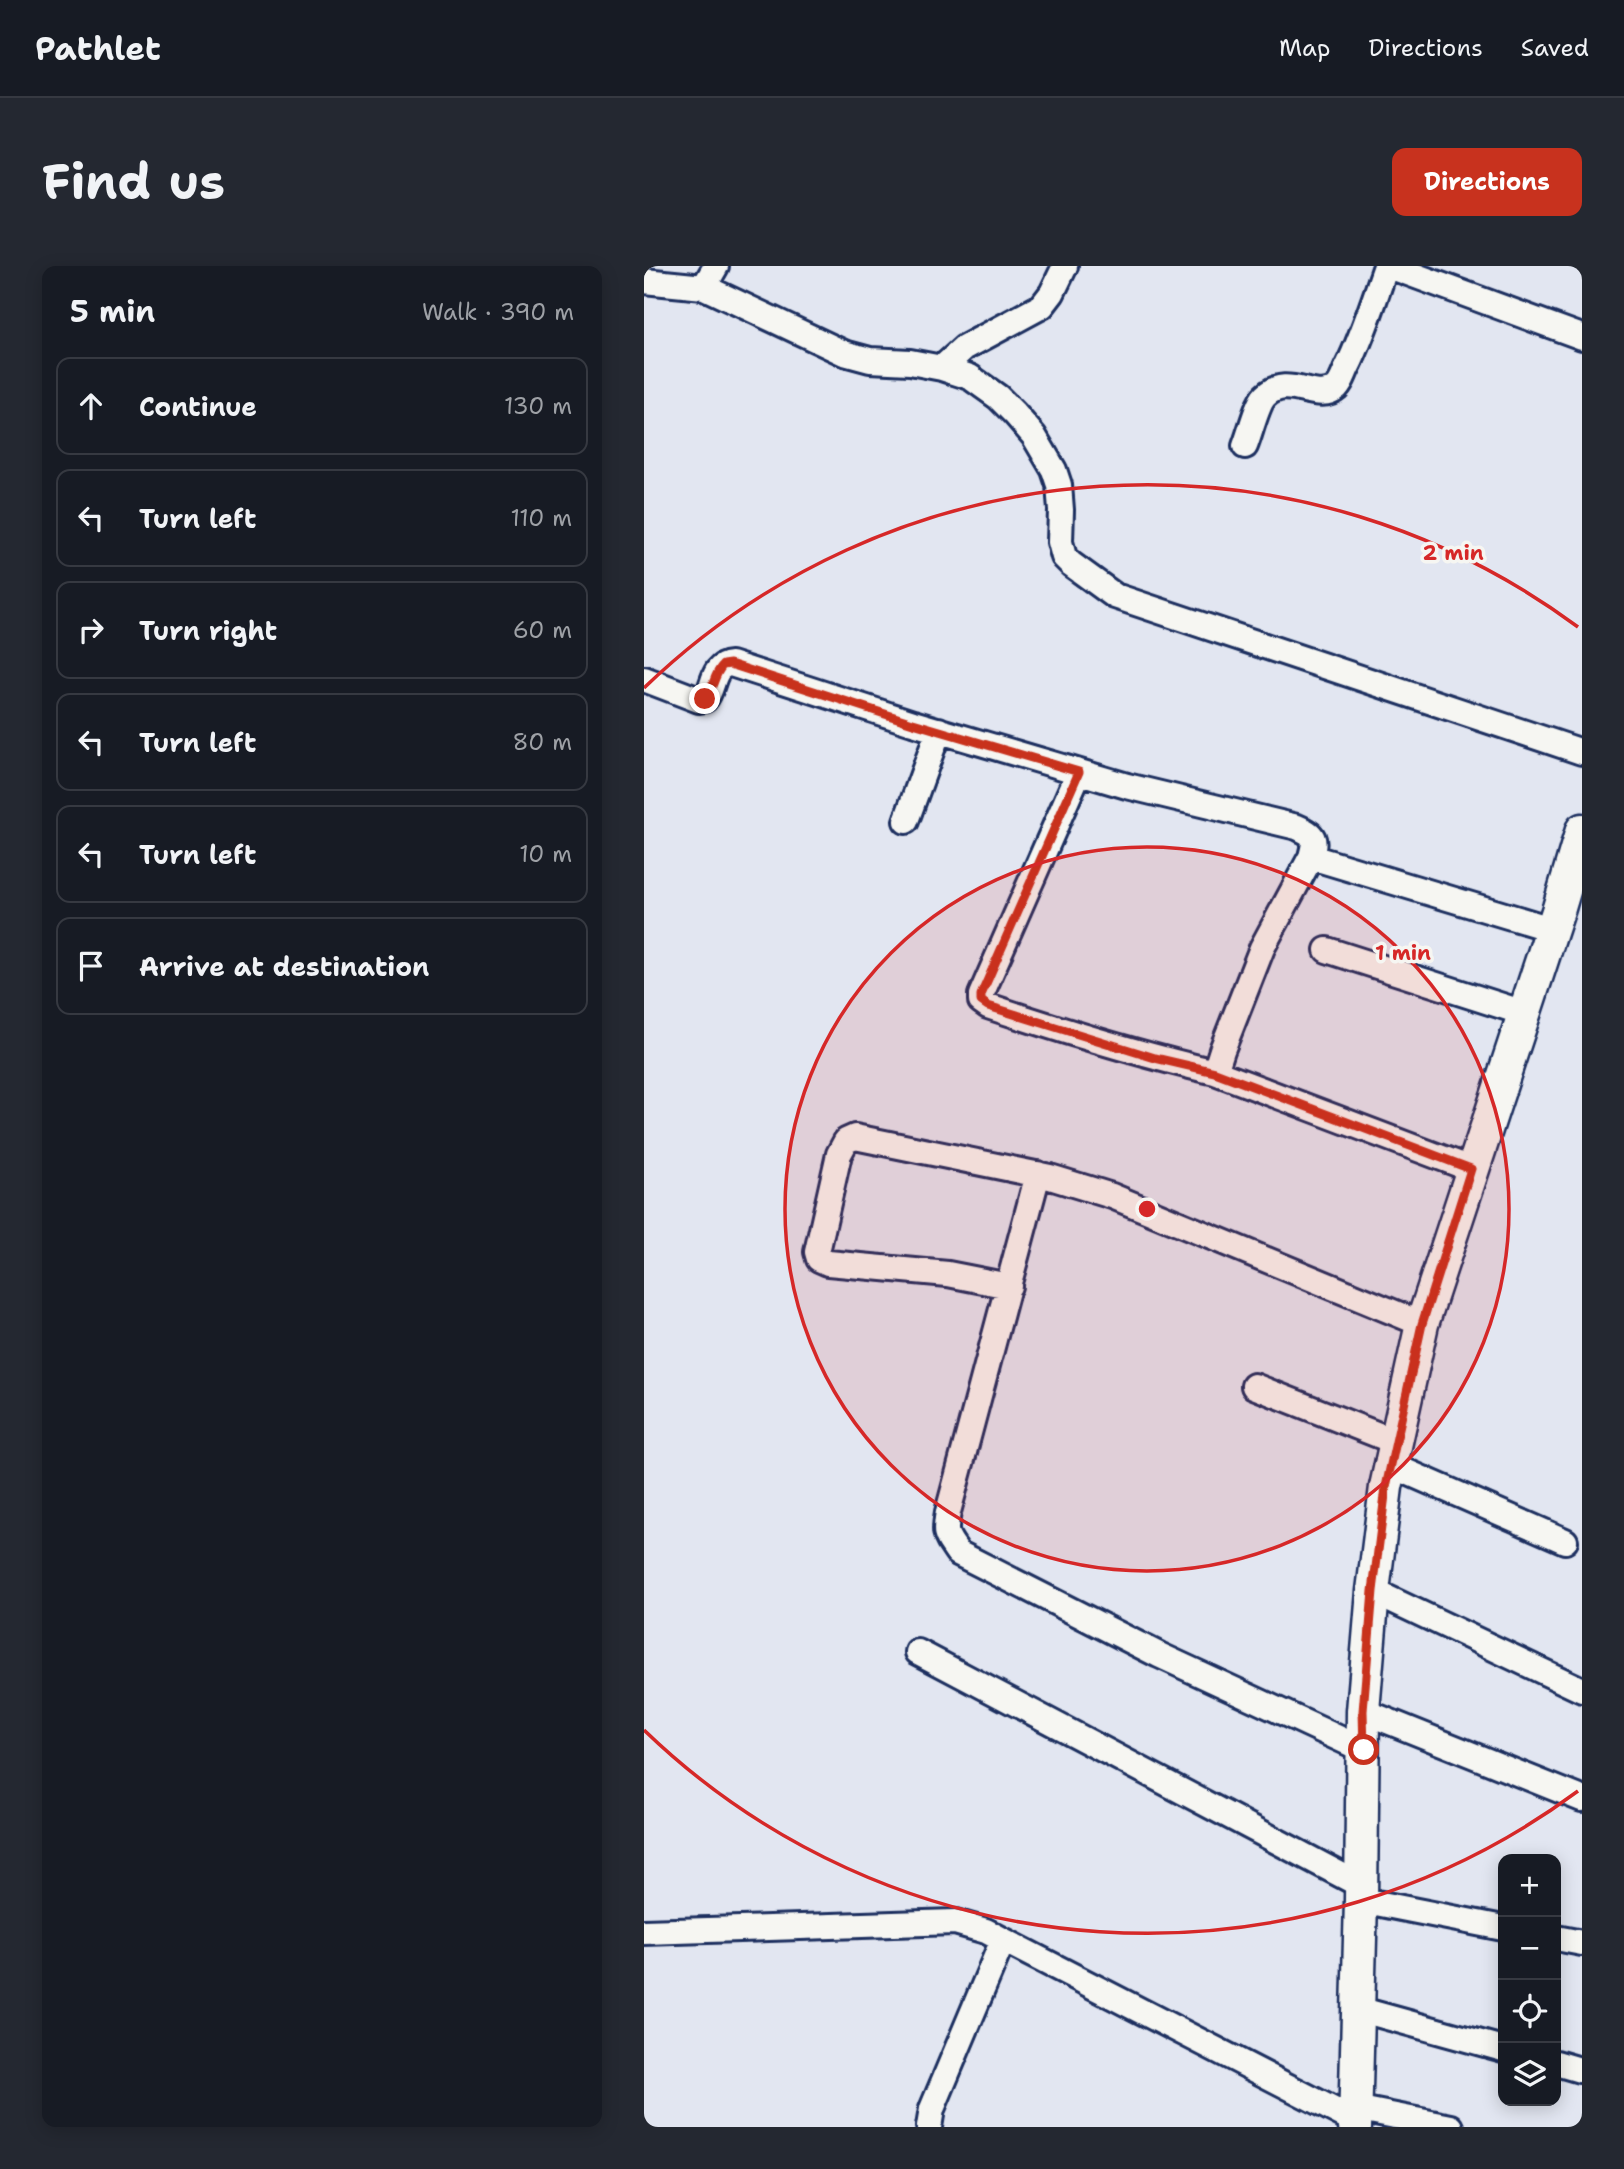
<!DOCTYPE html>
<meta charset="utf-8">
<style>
:root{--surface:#171b24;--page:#242831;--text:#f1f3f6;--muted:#9ea1a6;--line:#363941;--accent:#c8321e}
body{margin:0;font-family:"Shantell Sans",sans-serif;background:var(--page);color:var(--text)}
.controls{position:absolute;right:21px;bottom:21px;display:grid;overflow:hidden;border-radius:14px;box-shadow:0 4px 18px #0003}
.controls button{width:63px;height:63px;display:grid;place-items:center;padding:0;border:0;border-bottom:2px solid var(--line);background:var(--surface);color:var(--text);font:35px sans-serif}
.stop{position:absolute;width:21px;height:21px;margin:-16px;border:5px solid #c8321e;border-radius:50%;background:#fff}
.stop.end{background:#c8321e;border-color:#fff;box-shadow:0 2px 7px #0008}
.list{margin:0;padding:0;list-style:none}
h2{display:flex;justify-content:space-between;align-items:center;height:91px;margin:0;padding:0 28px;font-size:30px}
h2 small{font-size:23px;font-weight:400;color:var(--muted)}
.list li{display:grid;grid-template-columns:46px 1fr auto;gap:21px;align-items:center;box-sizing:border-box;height:98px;margin:0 14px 14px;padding:0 14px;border:2px solid var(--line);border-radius:14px}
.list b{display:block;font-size:26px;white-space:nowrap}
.list em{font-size:23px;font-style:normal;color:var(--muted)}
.icon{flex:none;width:38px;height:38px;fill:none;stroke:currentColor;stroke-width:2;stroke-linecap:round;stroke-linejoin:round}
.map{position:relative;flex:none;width:938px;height:1861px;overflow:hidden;border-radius:14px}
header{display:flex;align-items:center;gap:42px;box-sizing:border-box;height:98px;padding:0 35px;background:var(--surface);border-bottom:2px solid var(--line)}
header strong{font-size:33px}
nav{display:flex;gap:38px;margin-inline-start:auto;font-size:24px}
.intro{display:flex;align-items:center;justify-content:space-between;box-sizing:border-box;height:168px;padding:0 42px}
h1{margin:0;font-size:49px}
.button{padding:18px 32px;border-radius:14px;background:var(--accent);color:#fff;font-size:24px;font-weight:700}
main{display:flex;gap:42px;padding:0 42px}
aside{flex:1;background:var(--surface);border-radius:14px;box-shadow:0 4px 18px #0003}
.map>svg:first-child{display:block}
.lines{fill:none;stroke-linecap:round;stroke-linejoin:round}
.minor-casing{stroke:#1b2f5e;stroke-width:30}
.tertiary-casing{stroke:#1b2f5e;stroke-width:37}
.minor{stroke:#f6f6f2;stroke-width:24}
.tertiary{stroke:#f6f6f2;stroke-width:32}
.route{stroke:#c8321e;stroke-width:9}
.ring{fill:none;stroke:#d62828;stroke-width:3.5}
.centre{fill:#d62828;stroke:#f6f6f2;stroke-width:3.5}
.ring-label{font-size:21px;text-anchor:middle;font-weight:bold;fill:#d62828;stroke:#f6f6f2;stroke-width:7;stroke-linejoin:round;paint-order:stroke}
</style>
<header>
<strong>Pathlet</strong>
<nav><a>Map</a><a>Directions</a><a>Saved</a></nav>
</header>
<div class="intro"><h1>Find us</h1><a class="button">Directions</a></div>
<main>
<aside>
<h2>5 min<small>Walk · 390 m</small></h2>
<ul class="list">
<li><svg class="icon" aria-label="ahead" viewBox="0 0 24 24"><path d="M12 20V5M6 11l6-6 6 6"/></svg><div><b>Continue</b></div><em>130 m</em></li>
<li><svg class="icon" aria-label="left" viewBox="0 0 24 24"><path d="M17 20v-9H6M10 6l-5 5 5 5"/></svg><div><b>Turn left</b></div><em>110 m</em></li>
<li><svg class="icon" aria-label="right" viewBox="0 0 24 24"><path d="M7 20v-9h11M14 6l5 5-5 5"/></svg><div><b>Turn right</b></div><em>60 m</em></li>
<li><svg class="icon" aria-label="left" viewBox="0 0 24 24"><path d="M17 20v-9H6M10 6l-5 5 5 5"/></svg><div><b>Turn left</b></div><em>80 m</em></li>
<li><svg class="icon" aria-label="left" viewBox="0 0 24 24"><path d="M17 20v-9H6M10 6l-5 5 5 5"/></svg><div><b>Turn left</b></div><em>10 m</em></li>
<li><svg class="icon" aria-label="arrive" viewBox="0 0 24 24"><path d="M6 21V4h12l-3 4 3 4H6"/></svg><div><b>Arrive at destination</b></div></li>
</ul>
</aside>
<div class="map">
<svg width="938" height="1861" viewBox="0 0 938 1861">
<rect width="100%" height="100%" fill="#e2e6f1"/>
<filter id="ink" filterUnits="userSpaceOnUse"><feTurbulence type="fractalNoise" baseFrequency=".0143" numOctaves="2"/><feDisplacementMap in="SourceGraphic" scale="14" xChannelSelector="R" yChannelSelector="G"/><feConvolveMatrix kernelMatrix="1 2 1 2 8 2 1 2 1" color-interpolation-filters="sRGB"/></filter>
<g filter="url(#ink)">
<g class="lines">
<!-- minor casing -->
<g class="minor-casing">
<path id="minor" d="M 745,0 L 938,71
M 0,15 L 60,21 L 200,87 L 226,94 L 266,96 L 298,102 L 326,111 L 354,131 L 371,148 L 390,170 L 410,204 L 415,219 L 417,244 L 416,276 L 420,291 L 427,298 L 471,330 L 938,486
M 60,21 L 72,0
M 298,102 L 320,82 L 398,40 L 408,27 L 421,0
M 601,180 C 606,168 613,138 621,130 C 644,107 673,139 693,121 C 698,116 700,108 703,102 C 719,70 730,34 742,0
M 0,413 L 55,434 L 61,433 C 71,422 67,399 87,398 L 269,457 L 483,520 L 653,561 C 671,569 672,572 667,591 L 618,682 L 578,784 L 571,806 L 827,903
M 435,506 L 337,729 L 337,735 L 344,740 C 419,765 494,788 571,806
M 262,555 L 295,464
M 667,591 L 907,663
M 683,684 L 880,747
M 394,908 L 304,1246 C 300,1269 301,1268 314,1287 L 515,1389 L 720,1484
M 365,1020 L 304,1008 L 184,997 L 175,993 L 173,986 L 195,888 L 202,875 L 211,871 L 406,911 L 468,930 L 778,1058
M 610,1120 L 752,1176
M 747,1199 L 921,1275
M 729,1325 L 938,1424
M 274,1386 L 718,1620
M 719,1445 L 938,1533
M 717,1634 L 859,1662
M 0,1666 L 311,1656 L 342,1665 L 359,1674 L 711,1855
M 912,1672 L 938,1677
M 714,1743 L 859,1783
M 912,1797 L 936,1804
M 711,1842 L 807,1861
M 285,1861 L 288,1843 L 359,1674"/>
</g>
<!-- tertiary casing -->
<g class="tertiary-casing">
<path id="tertiary" d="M 711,1861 L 717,1634 L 719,1445 L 729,1325 L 742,1221 L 778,1058 L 915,642 L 938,564"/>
</g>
<!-- minor -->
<use href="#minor" class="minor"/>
<!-- tertiary -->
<use href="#tertiary" class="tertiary"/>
</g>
</g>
<g class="lines" filter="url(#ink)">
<!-- route -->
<path class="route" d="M 61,433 C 70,423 69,409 79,399 L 86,398 L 269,457 L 435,506 L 337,729 L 337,735 L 344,740 L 511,792 L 571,806 L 827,903 L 778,1058 L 742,1221 L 729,1325 L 719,1445 L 720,1484"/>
</g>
<!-- distance rings -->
<circle cx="503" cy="943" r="362" fill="#d62828" fill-opacity=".12"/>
<g class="ring">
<circle cx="503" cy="943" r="362"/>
<path d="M934 1525A724 724 0 0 1 0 1464M0 422A724 724 0 0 1 934 361"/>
</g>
<circle cx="503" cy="943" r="10" class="centre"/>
<g class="ring-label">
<text x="809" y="294">2 min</text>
<text x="759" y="694">1 min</text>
</g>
</svg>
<div class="controls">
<button>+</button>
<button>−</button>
<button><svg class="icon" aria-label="locate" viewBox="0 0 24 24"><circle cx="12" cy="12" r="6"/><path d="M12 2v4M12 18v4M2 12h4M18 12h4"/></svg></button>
<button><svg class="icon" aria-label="layers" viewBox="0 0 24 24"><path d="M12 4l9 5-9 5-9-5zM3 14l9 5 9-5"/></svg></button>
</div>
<div class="stop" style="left:720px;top:1484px"></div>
<div class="stop end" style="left:61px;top:433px"></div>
</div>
</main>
